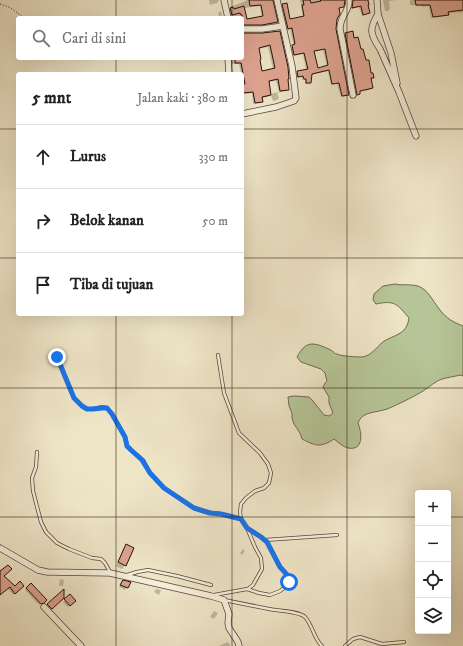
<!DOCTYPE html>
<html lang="id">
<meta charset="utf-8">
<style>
:root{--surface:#fff;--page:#f6f6f6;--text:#222;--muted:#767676;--line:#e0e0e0}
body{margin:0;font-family:"IM FELL DW Pica",serif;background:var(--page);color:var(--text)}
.controls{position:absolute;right:12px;bottom:12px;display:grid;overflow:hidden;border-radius:4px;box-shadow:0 4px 16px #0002}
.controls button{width:36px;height:36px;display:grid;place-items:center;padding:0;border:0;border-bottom:1px solid var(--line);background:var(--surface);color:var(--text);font:20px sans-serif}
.stop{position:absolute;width:12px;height:12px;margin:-9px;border:3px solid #1a73e8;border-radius:50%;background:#fff}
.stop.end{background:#1a73e8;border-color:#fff;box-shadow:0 1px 4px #0008}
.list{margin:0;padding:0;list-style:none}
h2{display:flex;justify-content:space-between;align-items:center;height:52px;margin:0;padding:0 16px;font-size:17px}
h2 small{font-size:13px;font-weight:400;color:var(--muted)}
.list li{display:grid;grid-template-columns:26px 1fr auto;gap:12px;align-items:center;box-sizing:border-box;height:64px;padding:0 16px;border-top:1px solid var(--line)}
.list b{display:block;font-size:15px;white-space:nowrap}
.list em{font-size:13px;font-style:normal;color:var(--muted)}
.icon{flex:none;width:22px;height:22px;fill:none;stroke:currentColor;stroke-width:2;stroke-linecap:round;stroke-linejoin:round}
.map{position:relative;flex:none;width:463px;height:646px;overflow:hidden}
.search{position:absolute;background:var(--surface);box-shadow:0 4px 16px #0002;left:16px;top:16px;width:228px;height:44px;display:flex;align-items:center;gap:10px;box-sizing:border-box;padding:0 14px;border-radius:4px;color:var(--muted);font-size:15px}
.panel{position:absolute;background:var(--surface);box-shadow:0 4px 16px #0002;left:16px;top:72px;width:228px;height:244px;border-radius:4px}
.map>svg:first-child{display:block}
.green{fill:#b6c597;stroke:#6e6a4f}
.shadow{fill:#0003;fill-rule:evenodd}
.building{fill:#dda390;stroke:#261007;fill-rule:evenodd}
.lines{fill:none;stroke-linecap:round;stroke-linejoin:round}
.service-casing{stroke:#584537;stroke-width:4}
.minor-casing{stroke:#584537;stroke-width:7}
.path{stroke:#261007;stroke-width:1;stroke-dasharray:1 2;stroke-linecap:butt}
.service{stroke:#f4eedb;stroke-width:2.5}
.minor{stroke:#f4eedb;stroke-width:5.5}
.route{stroke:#1a73e8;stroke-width:5}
.grid{fill:none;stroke:#261007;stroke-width:1;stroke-opacity:0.55}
</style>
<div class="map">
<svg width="463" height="646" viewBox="0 0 463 646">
<rect width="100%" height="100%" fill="#eee5c7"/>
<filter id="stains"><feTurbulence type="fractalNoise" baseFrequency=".005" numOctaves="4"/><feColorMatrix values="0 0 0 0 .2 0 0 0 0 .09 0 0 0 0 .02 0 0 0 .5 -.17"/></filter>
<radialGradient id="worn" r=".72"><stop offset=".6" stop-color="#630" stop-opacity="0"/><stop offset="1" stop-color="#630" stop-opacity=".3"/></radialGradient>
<!-- green -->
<path class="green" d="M 395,284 C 403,286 415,283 422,288 C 430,293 434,303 440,310 C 447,319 453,322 463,326 L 463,376 L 460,375 C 453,377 441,378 436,382 C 431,385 428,388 423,391 C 413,397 397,405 387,409 C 376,413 362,411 358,423 C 362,433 364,451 348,448 C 343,447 338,442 334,439 C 320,448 316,446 302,439 L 300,433 L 294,424 L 292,418 L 292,413 L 289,406 L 288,397 L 294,396 L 309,397 L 313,401 L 324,415 L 329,416 L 333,413 L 329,403 L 329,397 L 323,387 L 325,383 L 327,381 L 325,373 L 321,369 L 301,362 L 297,357 C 304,344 310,341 324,347 C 326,348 330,349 332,351 C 334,352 335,354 337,354 C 340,356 357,357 361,357 C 372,357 378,344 386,340 C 398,334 407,333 409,318 C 397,304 395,300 376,304 L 373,300 L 374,294 L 383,286 Z"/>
<!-- shadow -->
<path class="shadow" d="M 209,0 L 219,0 L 217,3 L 210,5 Z
M 246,0 L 272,0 L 277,22 L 275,24 L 260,26 L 242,26 L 242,18 L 231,18 L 229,9 L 230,7 L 246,1 ZM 260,6 L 262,17 L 246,20 L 244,8 Z
M 300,0 L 344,0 L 343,6 L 341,8 L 338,9 L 335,30 L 348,94 L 346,96 L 341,97 L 337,84 L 331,85 L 328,71 L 311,75 L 310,83 L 309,84 L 305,84 L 305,80 L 302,80 L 302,77 L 296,78 L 296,74 L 297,72 L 306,70 L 303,54 L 292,56 L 291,47 L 294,46 L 290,29 L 287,30 L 281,6 L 283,5 L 290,20 L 303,17 ZM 323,50 L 327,67 L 317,69 L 313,52 Z
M 352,0 L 367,0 L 369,13 L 367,14 L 362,16 L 359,7 L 351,9 Z
M 383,0 L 396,0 L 389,1 L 390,9 L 388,11 L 385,11 Z
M 410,0 L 463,0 L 463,18 L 463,12 L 459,13 L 459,12 L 448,13 L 448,14 L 446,16 L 431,18 L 429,6 L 422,7 L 422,6 L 414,6 L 414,5 L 410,5 Z
M 221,11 L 222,17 L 220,18 L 218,13 Z
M 279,32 L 288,79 L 287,80 L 288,90 L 286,91 L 277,93 L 279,98 L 277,100 L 273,101 L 271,95 L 273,93 L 279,92 L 276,81 L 268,82 L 270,95 L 268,97 L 261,98 L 262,101 L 260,103 L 253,104 L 252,93 L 243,94 L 244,108 L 242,110 L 242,74 L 241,74 L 239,64 L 231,64 L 230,58 L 242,58 L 242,34 L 262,34 ZM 268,47 L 273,70 L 261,72 L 259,61 L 258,49 Z
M 346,34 L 354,39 L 366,61 L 373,78 L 371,80 L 372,87 L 370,90 L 359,92 L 359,94 L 357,96 L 355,96 L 343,36 Z
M 126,545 L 125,565 L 122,569 L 116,566 L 123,549 Z
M 243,549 L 245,551 L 242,555 L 240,553 Z
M 0,570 L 3,576 L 15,587 L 22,586 L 13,595 L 7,588 L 0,594 Z
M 60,579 L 64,580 L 63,586 L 59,586 Z
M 123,581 L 130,583 L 125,590 L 119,587 Z
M 31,584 L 46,600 L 41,604 L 39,605 L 25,590 Z
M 156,589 L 161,590 L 159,595 L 154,592 Z
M 70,596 L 73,603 L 68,607 L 63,602 Z
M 54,598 L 61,600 L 49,610 L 46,606 Z
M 214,611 L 218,613 L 214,619 L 210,617 Z
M 228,642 L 230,645 L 229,646 L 219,646 Z"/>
<!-- building -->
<path class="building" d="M 249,0 L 273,0 L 278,22 L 262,25 L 242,25 L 242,15 L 241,15 L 240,13 L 232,15 L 230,8 L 233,7 L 234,9 L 244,6 L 247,19 L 263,16 L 261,5 L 250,6 Z
M 303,0 L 310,0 L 311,3 L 321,1 L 320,0 L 345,0 L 344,7 L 339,8 L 340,14 L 337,19 L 336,29 L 349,95 L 342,96 L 339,83 L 332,84 L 329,70 L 312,74 L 311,83 L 306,83 L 306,79 L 304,79 L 303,76 L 298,77 L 297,71 L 308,69 L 304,53 L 294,55 L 292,45 L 295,44 L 292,28 L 288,29 L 282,4 L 287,3 L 290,19 L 304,16 L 302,5 L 304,5 ZM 325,49 L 328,65 L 318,68 L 314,51 Z
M 353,0 L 368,0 L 369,5 L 368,5 L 370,13 L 363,15 L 361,6 L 352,8 Z
M 415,0 L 463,0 L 463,10 L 448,12 L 449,15 L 433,17 L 430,5 L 416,5 Z
M 280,31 L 288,67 L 289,79 L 288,79 L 289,90 L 280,91 L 278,79 L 269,81 L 271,95 L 262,97 L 263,102 L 255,103 L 253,92 L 243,93 L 243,84 L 245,84 L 241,63 L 235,63 L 235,58 L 242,58 L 242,33 L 262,33 ZM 270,45 L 275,68 L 262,71 L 260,60 L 261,59 L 259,48 Z
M 353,31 L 354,38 L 358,37 L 361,49 L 363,49 L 366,60 L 369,60 L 371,73 L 373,73 L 374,78 L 371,78 L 373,88 L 360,91 L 360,94 L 357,95 L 345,33 Z
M 126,544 L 134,548 L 126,566 L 118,562 Z
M 8,565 L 12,569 L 4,576 L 15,586 L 20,581 L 24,586 L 15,594 L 10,587 L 0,595 L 0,571 Z
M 123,580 L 131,582 L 128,588 L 120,585 Z
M 31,583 L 47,600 L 44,603 L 41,604 L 26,588 Z
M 64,589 L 64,598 L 52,609 L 47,604 Z
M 70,594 L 76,601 L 70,606 L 64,599 Z"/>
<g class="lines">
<!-- service casing -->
<g class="service-casing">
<path id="service" d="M 57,357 L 74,398 L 82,406 L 87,409 L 93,409 L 102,407 L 107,408 L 112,414 L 125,437 L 127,446 L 131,450 L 143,460 L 150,473 L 164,488 L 194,508 L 211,513 L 221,514 L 241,519
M 37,452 L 36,467 L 32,478 L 33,491 L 41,522 L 46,532 L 57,543 L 69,549 L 92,558 L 101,559 L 105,563 L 110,572
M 247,528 L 255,547 L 261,558 L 262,569 L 253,585 L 248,589
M 265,540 L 337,535
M 127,575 L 137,572 L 148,570 L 177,576 L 211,585
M 214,595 L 247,589 L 259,593 L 270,595 L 280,591 L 288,585 L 290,578 L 280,567 L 267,542 L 261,537 L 247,528 L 241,519 L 240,512 L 241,504 L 246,498 L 255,491 L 264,488 L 269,483 L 271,473 L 268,464 L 260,453 L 239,433 L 224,393 L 218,355
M 224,600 C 239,603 254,606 269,609 C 278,611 299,611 305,617 C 313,626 314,639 322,646
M 345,646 L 353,639 L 360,637 L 382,644 L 404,642"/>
</g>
<!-- minor casing -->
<g class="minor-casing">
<path id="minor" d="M 224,0 L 228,18
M 349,0 C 349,13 340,15 340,29 L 353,95
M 377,0 L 378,14 L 391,53 L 397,83
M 378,14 C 369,29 370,34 380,49 L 399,92 L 416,136
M 242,29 L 262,29 L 283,26
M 228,58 L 229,74
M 242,114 L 276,107 L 294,101 L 296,98 L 292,66 L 277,0
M 0,548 L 38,570 L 47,572 L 110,573 L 211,596 L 224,600 L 229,614 L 228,623 L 229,628 L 238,642 L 239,646
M 44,607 L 81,646"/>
</g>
<!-- path -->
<path class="path" d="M 0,4 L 11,8 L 24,18"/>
<!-- service -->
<use href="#service" class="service"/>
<!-- minor -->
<use href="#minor" class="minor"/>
</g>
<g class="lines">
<!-- route -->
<path class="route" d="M 57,357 L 74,398 L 82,406 L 87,409 L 93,409 L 102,408 L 107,408 L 112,414 L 125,437 L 127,446 L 131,450 L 142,460 L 150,473 L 164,488 L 194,508 L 210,513 L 221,514 L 241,519 L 247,528 L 261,537 L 267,542 L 280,567 L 290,578 L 289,582"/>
</g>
<!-- grid -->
<path class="grid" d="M 116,0 L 116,18M 232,0 L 232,18M 347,0 L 347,646M 116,58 L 116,74M 232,58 L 232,74M 0,129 L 18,129M 242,129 L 463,129M 0,258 L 18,258M 242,258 L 463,258M 116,314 L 116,646M 232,314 L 232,646M 0,388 L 463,388M 0,517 L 418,517M 448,517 L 463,517"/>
<rect width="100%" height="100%" filter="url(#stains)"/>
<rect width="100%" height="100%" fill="url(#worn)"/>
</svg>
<div class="controls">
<button>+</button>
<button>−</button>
<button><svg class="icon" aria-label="locate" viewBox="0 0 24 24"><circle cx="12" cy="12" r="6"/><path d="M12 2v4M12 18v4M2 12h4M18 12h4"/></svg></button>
<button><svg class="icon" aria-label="layers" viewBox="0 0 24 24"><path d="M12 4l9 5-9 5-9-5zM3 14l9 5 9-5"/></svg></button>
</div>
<div class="stop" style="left:289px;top:582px"></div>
<div class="stop end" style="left:57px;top:357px"></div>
<div class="search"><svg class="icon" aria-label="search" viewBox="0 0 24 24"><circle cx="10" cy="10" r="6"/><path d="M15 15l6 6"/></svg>Cari di sini</div>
<section class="panel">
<h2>5 mnt<small>Jalan kaki · 380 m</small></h2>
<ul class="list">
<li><svg class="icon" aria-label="ahead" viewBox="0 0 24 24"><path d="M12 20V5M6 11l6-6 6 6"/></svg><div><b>Lurus</b></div><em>330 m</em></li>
<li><svg class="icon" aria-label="right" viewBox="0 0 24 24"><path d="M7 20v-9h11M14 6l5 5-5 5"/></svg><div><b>Belok kanan</b></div><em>50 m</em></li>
<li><svg class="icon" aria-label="arrive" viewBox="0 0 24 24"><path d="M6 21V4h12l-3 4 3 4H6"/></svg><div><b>Tiba di tujuan</b></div></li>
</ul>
</section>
</div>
